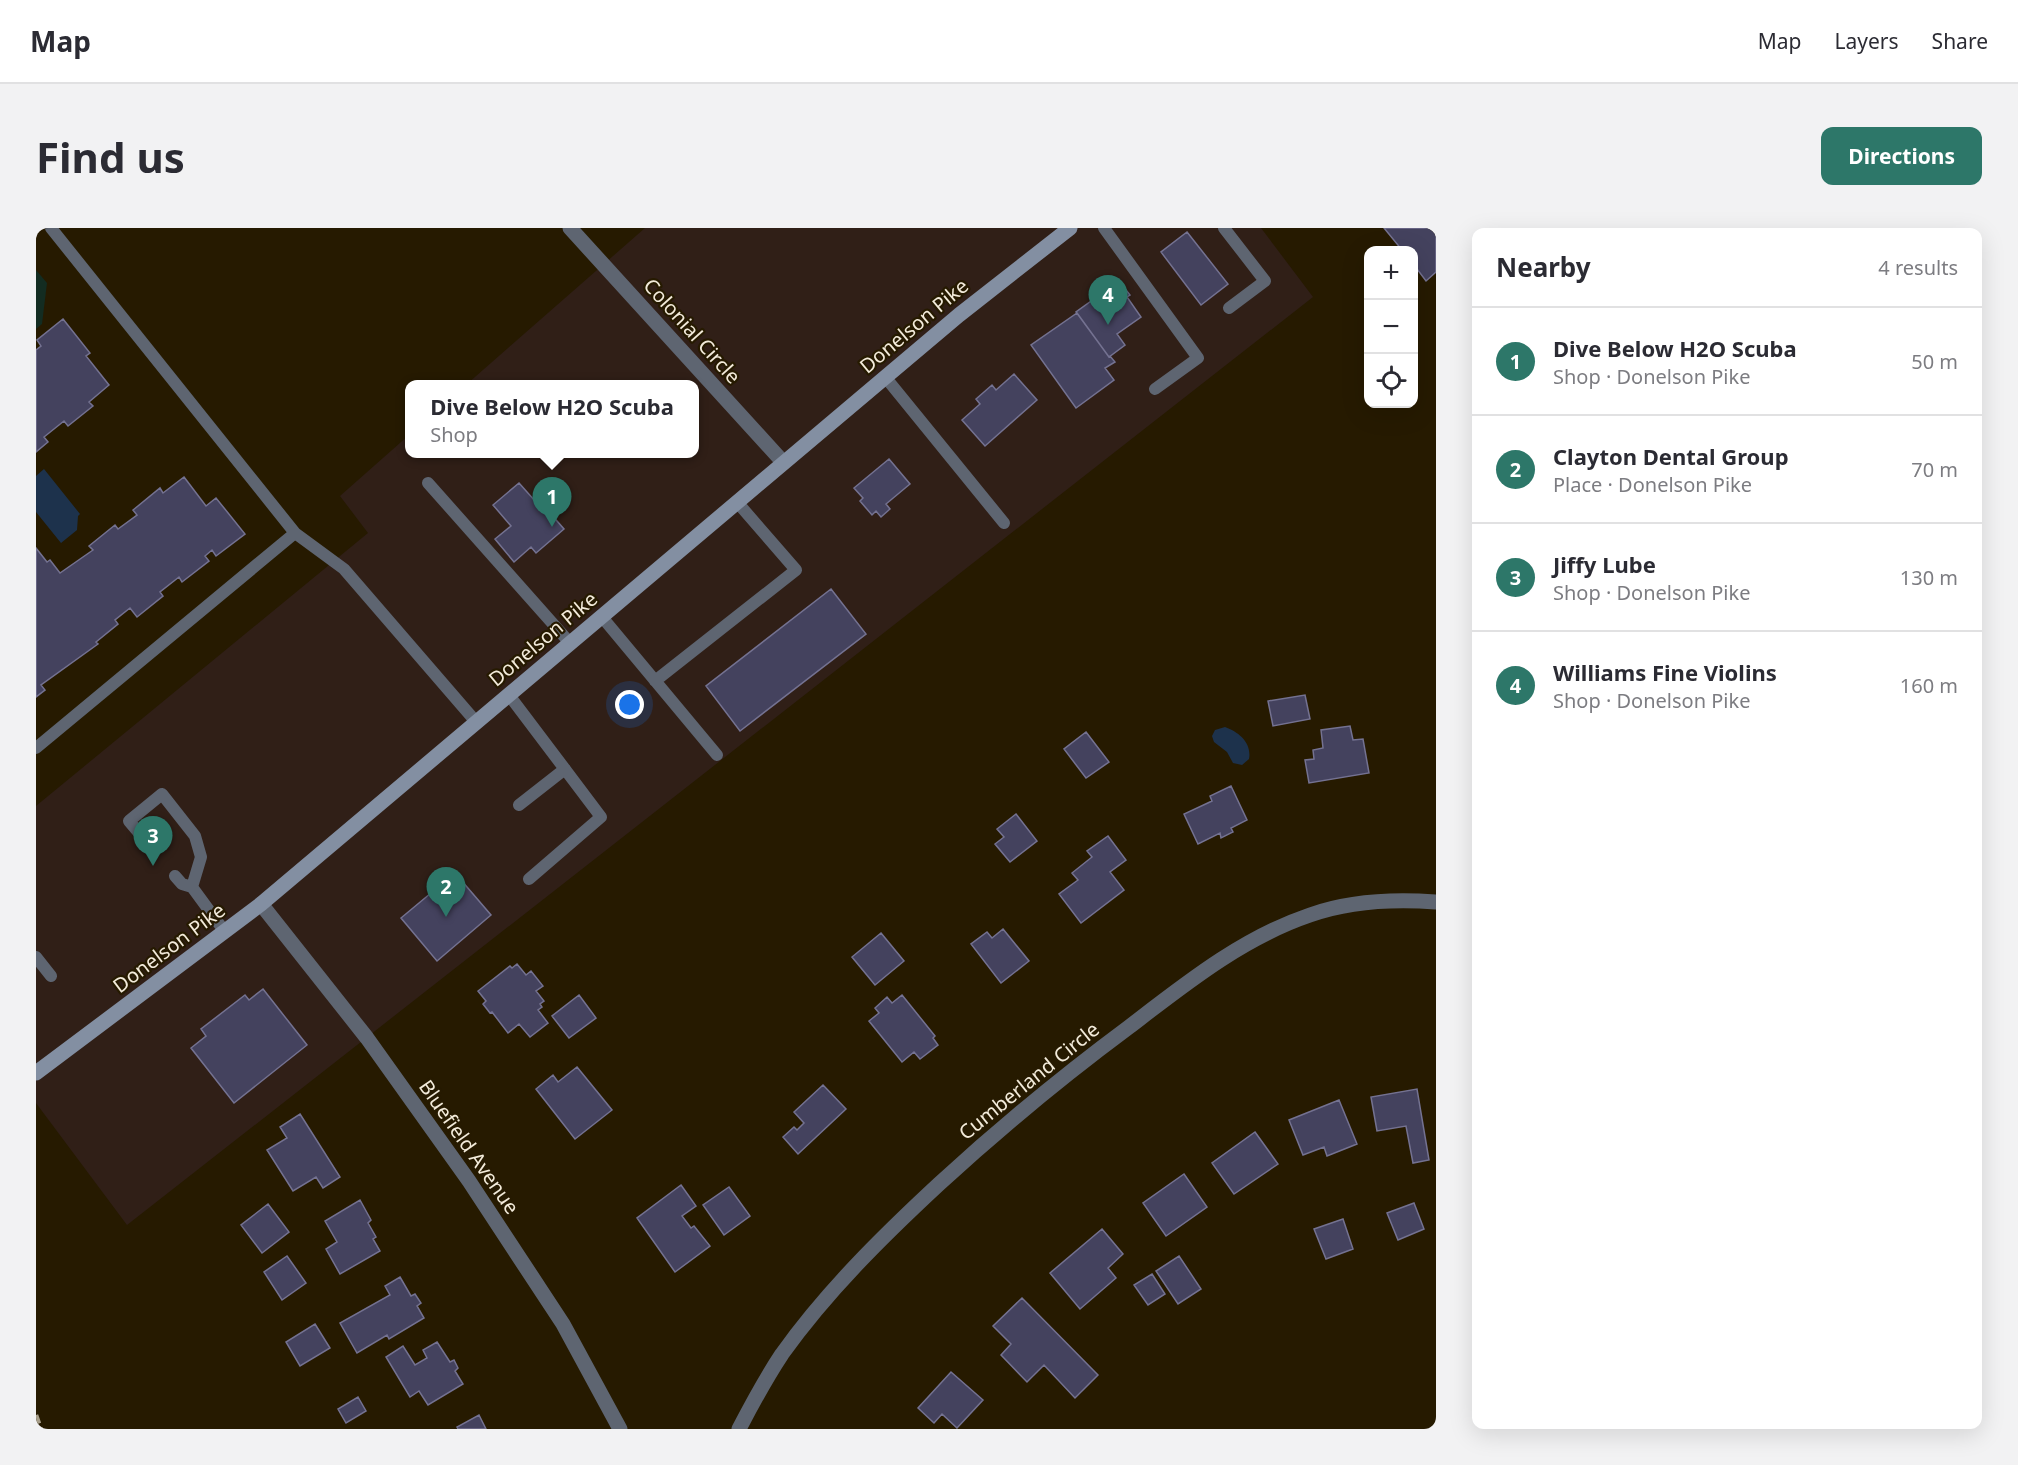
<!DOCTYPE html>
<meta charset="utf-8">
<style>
:root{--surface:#fff;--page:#f2f2f3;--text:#2b2b33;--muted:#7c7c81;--line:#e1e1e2;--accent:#2d7769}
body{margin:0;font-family:"Noto Sans",sans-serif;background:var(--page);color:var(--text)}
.controls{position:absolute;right:18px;top:18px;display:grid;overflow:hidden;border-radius:12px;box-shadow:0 6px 24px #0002}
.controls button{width:54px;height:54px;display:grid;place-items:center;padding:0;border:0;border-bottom:2px solid var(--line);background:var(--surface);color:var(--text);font:30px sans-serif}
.you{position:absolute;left:594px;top:477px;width:21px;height:21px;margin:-15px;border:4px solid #fff;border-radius:50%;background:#1a73e8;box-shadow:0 0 0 9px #1a73e833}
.badge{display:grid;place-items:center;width:39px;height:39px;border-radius:50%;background:var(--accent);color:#fff;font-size:20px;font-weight:700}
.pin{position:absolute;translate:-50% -50px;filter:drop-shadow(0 2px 3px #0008)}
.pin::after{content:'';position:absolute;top:32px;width:21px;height:18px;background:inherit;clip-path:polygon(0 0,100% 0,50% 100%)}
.popup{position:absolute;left:369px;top:152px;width:294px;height:78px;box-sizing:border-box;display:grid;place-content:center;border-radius:12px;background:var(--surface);filter:drop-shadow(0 2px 4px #0005);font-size:20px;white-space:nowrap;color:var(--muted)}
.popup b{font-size:22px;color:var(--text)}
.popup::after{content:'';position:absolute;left:50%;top:100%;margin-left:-12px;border:12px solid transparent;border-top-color:var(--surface)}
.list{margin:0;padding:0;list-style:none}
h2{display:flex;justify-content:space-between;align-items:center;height:78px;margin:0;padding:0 24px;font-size:26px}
h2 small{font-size:20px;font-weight:400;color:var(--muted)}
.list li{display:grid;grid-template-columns:39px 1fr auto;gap:18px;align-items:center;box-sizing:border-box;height:108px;padding:0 24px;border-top:2px solid var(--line)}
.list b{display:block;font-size:22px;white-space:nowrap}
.list p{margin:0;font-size:20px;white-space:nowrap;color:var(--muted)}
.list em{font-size:20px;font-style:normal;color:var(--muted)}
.icon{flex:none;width:33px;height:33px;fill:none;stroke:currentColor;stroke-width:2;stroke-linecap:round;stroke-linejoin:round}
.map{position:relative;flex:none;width:1400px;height:1201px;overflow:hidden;border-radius:12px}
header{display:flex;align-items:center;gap:36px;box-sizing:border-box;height:84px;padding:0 30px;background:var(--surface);border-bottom:2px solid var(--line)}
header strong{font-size:28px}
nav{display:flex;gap:33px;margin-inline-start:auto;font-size:21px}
.intro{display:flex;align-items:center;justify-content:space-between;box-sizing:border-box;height:144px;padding:0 36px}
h1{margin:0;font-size:42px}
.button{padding:15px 27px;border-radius:12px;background:var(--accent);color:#fff;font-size:21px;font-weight:700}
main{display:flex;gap:36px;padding:0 36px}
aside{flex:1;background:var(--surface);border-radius:12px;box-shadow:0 6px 24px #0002}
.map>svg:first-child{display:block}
.commercial{fill:#301f17}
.green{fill:#132c21}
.water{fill:#1d324c}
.building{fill:#44425e;stroke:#747291;stroke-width:1.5}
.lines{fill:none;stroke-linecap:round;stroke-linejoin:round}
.service{stroke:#5e6571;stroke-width:12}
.minor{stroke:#5e6571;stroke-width:15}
.secondary{stroke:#838fa2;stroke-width:15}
.rail{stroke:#a89f8a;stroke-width:4.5;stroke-dasharray:9 4.5;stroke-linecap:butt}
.labels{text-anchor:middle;stroke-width:4.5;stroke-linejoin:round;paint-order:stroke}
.street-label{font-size:20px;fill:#f3ebda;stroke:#261a00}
</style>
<header>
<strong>Map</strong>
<nav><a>Map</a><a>Layers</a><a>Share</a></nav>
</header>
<div class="intro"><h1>Find us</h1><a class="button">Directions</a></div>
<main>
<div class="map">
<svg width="1400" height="1201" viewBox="0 0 1400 1201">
<rect width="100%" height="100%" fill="#261a00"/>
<!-- commercial -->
<path class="commercial" d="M 609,0 L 1225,0 L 1277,69 L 91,997 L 0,875 L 0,578 L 332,305 L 304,268 L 373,207 L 374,226 L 658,226 L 658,156 L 431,156 Z"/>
<!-- green -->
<path class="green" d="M 0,42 L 11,55 L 6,96 L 0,101 Z"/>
<!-- water -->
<path class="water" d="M 8,241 L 44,286 L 42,288 L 41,302 L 25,315 L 0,284 L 0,248 Z
M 1189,499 C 1203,504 1216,515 1213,531 L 1206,537 L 1197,535 L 1191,524 L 1178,514 L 1176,508 L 1179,502 Z"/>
<!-- building -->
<path class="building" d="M 1348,0 L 1400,0 L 1400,44 L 1390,53 L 1378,37 L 1378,22 L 1366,22 Z
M 1151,4 L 1192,56 L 1165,77 L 1125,24 Z
M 1083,53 L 1094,67 L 1091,69 L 1105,89 L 1081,106 L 1089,117 L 1073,129 L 1040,84 Z
M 1041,85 L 1073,129 L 1074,128 L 1079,134 L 1069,140 L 1078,152 L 1040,180 L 995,117 Z
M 27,91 L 54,125 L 50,128 L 73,157 L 53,174 L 57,178 L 32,198 L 28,193 L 8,209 L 12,214 L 0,224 L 0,122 L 5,118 L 1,112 Z
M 978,146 L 1001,172 L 949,218 L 926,192 L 944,176 L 940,171 L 956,157 L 960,162 Z
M 853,231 L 874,256 L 850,276 L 854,281 L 845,289 L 840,283 L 836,287 L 824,273 L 827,270 L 818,260 Z
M 148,249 L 170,278 L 180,270 L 209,306 L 180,328 L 176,322 L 169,328 L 173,333 L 146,354 L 143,349 L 124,364 L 127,368 L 101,389 L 94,380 L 79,392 L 82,396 L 60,414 L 62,416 L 5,457 L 9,462 L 0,469 L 0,320 L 11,334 L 14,332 L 24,345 L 57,322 L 53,318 L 79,297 L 82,301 L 101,287 L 97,282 L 124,260 L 127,265 Z
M 483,255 L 499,273 L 509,264 L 522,279 L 514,285 L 528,301 L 500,325 L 495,319 L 478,334 L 459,311 L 475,298 L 457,277 Z
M 795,361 L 830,406 L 704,503 L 670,458 Z
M 1269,467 L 1274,491 L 1237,498 L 1232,473 Z
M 1314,498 L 1317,512 L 1327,511 L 1333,545 L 1273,555 L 1269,532 L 1278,531 L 1277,522 L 1287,520 L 1285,502 Z
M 1050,504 L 1073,534 L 1050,550 L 1028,521 Z
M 1195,558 L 1211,592 L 1195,600 L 1197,604 L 1185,610 L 1184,605 L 1162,616 L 1148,586 L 1176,573 L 1174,568 Z
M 980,586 L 1001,613 L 974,634 L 959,616 L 968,609 L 961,601 Z
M 1072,608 L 1090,632 L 1074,644 L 1088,662 L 1045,695 L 1023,666 L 1042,652 L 1036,645 L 1056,629 L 1051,623 Z
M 419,645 L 455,687 L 401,733 L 365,690 Z
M 967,701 L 993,733 L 965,755 L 935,716 L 951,704 L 956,710 Z
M 845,705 L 868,733 L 839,757 L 816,729 Z
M 481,736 L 490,747 L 495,743 L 507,758 L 500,763 L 508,773 L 504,776 L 506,779 L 502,782 L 512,795 L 494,809 L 483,796 L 472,805 L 456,784 L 454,785 L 447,776 L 450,773 L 442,763 L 474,738 L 476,740 Z
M 227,761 L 271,817 L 198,875 L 155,820 L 170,808 L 165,801 L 209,767 L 213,772 Z
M 543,767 L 560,790 L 533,810 L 516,788 Z
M 866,767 L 899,808 L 897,810 L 902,817 L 884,831 L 878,824 L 866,834 L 833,793 L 843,785 L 839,780 L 851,769 L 856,775 Z
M 541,839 L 576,882 L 539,911 L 500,861 L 517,847 L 522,854 Z
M 787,857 L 810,881 L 762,926 L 747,909 L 758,899 L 761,902 L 768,895 L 758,884 Z
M 1381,861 L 1393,932 L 1377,935 L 1370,898 L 1341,903 L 1335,869 Z
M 1303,872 L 1321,916 L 1291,928 L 1288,919 L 1267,927 L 1253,892 Z
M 264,886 L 304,949 L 287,960 L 280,949 L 257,963 L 231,922 L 251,910 L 244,899 Z
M 1219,904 L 1242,936 L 1198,966 L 1176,935 Z
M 1148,946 L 1171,979 L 1130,1008 L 1107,975 Z
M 645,957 L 660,978 L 646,988 L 655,1000 L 658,998 L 674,1018 L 639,1044 L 601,990 Z
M 693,959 L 714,988 L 688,1007 L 667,977 Z
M 324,972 L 335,992 L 332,995 L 340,1009 L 337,1011 L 344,1023 L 304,1046 L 290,1021 L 301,1014 L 289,993 Z
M 1378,975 L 1388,1001 L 1362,1012 L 1351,985 Z
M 232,976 L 253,1004 L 226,1025 L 205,997 Z
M 1307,991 L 1317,1021 L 1290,1031 L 1278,1001 Z
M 1066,1001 L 1087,1026 L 1072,1040 L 1080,1050 L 1044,1081 L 1014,1045 Z
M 251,1028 L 270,1055 L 246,1072 L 228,1044 Z
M 1143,1028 L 1165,1061 L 1142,1076 L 1120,1043 Z
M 1116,1046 L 1129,1066 L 1112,1077 L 1098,1057 Z
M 364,1049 L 375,1068 L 379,1066 L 385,1075 L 381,1078 L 388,1090 L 353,1111 L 351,1107 L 321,1125 L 304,1095 L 354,1067 L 349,1058 Z
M 986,1070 L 1062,1147 L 1039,1170 L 1008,1137 L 991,1154 L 965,1127 L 975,1116 L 957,1098 Z
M 279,1096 L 294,1120 L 264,1138 L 250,1114 Z
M 401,1114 L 414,1134 L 418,1132 L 422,1140 L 419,1143 L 427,1156 L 392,1177 L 383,1163 L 374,1169 L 350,1129 L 367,1118 L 379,1137 L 391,1130 L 387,1122 Z
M 915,1144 L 947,1172 L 921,1200 L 906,1186 L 898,1195 L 882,1180 Z
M 322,1169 L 330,1183 L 310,1195 L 302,1181 Z
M 443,1187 L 450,1201 L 422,1201 L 421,1199 Z"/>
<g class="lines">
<!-- service -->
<path class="service" d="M 15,0 L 259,305 L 308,341 L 441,495
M 1068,0 L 1162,130 L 1119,161
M 1188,0 L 1229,53 L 1193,80
M 850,150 L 968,295
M 392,255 L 534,415
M 566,389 L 681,527
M 619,453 L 760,342 L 701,274
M 473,467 L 565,589 L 493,651
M 0,520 L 259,305
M 483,577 L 529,541
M 115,619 L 93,593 L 126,566 L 159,608 L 165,629 L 156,659 L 146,656 L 139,648
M 156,659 L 189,704
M 0,729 L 15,748"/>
<!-- minor -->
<path class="minor" d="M 534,0 L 747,234
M 225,676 L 331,810 L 433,953 L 527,1096 L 584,1201
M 703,1201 C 716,1176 730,1150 746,1126 C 791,1063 847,1008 903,956 C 964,900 1027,848 1093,799 C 1149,756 1206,710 1274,687 C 1313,673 1359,671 1400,674"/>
<!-- secondary -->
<path class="secondary" d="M 0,845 L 225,676 L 923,87 L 1034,0"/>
<!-- rail -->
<path class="rail" d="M 0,1187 L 5,1201"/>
</g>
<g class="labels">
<!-- street labels -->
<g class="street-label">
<text transform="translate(878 98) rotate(-40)" y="7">Donelson Pike</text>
<text transform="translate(656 103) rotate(48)" y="7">Colonial Circle</text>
<text transform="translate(507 411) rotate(-40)" y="7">Donelson Pike</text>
<text transform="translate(133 720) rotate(-37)" y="7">Donelson Pike</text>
<text transform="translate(993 853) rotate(-39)" y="7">Cumberland Circle</text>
<text transform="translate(433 919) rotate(55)" y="7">Bluefield Avenue</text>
</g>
</g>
</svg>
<div class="controls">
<button>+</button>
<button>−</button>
<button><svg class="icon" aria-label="locate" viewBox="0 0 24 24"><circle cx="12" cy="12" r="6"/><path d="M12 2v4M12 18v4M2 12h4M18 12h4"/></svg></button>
</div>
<div class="you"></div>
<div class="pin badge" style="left:516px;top:299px">1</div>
<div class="popup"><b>Dive Below H2O Scuba</b>Shop</div>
<div class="pin badge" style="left:410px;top:689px">2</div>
<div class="pin badge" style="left:117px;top:638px">3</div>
<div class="pin badge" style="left:1072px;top:97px">4</div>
</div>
<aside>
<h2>Nearby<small>4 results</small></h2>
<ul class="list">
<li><span class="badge">1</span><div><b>Dive Below H2O Scuba</b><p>Shop · Donelson Pike</p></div><em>50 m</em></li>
<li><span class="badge">2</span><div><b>Clayton Dental Group</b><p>Place · Donelson Pike</p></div><em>70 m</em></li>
<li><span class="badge">3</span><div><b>Jiffy Lube</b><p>Shop · Donelson Pike</p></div><em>130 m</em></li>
<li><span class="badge">4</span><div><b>Williams Fine Violins</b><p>Shop · Donelson Pike</p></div><em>160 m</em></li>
</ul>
</aside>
</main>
